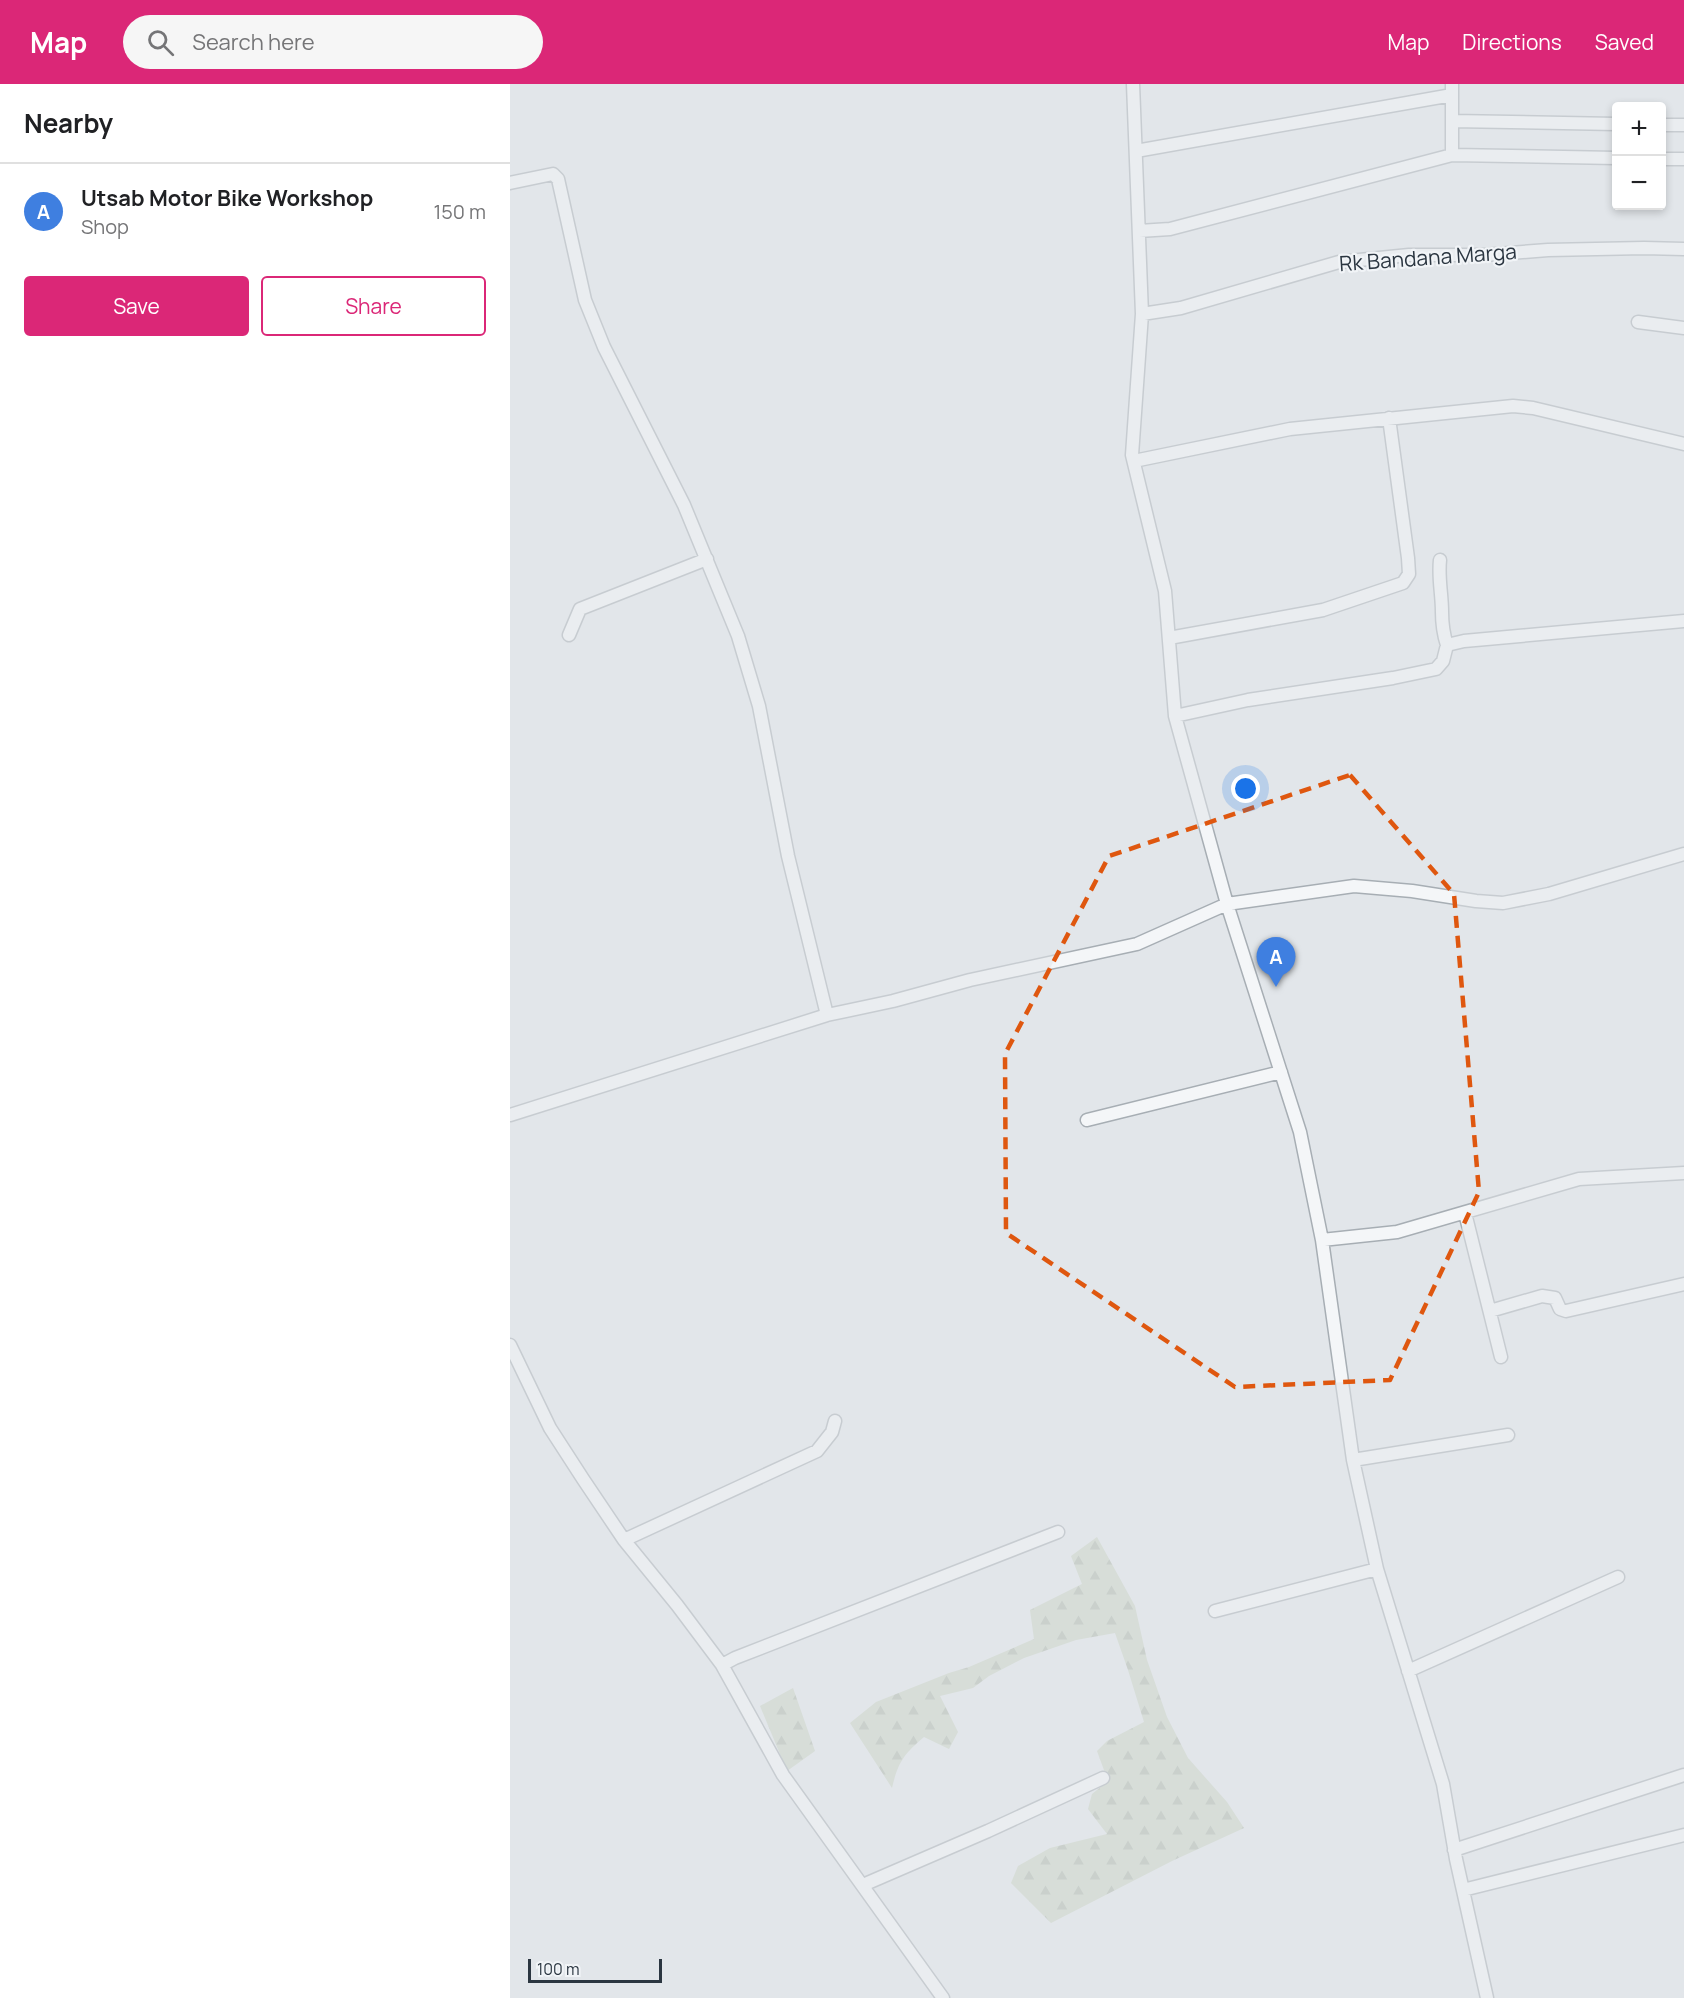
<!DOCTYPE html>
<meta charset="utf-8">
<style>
:root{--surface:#fff;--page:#f6f6f6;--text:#202124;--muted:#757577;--line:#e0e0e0;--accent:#db2777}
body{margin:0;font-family:Manrope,sans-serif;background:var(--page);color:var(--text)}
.controls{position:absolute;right:18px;top:18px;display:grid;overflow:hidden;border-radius:6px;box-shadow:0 3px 9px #0003}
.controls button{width:54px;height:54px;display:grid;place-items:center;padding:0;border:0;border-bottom:2px solid var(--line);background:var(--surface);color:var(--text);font:30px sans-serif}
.scale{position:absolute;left:18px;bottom:15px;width:134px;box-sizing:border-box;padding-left:6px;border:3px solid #2b3641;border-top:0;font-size:16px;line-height:21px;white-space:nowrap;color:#2b3641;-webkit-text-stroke:4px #f1f4f7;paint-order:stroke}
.you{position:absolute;left:736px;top:705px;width:21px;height:21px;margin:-15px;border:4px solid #fff;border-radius:50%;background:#1a73e8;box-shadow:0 0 0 9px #1a73e833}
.badge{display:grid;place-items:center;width:39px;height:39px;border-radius:50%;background:var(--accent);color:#fff;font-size:20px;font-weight:700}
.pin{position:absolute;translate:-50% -50px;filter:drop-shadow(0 2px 3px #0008)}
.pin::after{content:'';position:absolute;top:32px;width:21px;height:18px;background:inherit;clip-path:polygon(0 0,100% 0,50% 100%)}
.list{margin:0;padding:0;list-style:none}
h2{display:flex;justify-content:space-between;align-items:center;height:78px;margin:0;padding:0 24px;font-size:26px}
h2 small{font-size:20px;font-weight:400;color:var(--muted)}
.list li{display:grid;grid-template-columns:39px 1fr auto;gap:18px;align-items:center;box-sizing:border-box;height:96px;padding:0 24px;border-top:2px solid var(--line)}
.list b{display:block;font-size:22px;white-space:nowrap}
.list p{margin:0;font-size:20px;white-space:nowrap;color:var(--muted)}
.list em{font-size:20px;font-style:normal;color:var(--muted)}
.actions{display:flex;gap:12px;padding:18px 24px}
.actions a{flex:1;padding:14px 0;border:2px solid var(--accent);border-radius:6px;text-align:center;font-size:21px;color:var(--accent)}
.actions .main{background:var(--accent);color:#fff}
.icon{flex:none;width:33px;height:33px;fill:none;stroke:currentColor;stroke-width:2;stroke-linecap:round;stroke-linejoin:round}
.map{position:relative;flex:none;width:1174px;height:1914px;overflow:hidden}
header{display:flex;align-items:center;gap:36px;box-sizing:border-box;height:84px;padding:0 30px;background:var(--accent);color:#fff}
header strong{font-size:28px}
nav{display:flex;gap:33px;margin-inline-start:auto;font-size:21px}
.search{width:420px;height:54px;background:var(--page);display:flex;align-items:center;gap:15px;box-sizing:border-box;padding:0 21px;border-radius:33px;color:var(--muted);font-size:22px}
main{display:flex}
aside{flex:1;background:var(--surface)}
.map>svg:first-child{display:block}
.forest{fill:url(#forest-firs)}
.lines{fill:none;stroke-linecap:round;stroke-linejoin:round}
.minor-casing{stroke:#a7aeb4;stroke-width:15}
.minor{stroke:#f4f6f8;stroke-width:12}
.marked{fill:none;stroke:#df570f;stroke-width:4.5;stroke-dasharray:12 8;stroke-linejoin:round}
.labels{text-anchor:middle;stroke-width:4.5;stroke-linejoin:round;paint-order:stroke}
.street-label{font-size:21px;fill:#2b3641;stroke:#f1f4f7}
</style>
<header>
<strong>Map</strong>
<div class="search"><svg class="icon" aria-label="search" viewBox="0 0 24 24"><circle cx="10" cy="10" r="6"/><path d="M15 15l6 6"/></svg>Search here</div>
<nav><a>Map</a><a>Directions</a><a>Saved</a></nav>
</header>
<main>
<aside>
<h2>Nearby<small></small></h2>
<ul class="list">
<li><span class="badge" style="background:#3f7fe0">A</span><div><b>Utsab Motor Bike Workshop</b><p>Shop</p></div><em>150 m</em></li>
</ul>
<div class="actions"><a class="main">Save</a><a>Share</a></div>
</aside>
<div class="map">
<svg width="1174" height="1914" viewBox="0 0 1174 1914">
<defs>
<pattern id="forest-firs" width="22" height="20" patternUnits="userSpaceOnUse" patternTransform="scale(1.5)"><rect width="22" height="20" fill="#c9d3c3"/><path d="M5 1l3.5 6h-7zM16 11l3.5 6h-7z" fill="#adb6a9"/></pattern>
</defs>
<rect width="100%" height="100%" fill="#e2e6ea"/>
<!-- forest -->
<path class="forest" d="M 587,1453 L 625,1522 L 637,1576 L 657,1633 L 678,1674 L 717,1718 L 734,1744 L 662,1777 L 541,1839 L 501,1799 L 508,1782 L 540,1764 L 597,1750 L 578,1725 L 582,1710 L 598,1697 L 587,1667 L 597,1657 L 634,1638 L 618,1586 L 605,1549 L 566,1556 L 514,1574 L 479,1592 L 463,1604 L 430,1612 L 448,1648 L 439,1665 L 414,1653 C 394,1670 388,1678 382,1704 L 340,1639 L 366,1618 L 439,1589 L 459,1583 L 524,1555 L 520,1526 L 572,1500 L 561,1472 Z
M 283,1604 L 305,1667 L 277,1687 L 250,1622 Z"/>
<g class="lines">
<!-- minor casing -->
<g class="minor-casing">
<path id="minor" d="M 623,0 L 632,230 L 622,371 L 655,507 L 665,632 L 717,820 L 790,1048 L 812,1156 L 843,1376 L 867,1485 L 933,1700 L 946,1775 L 977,1914
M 942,37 L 1106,40
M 1152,41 L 1174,41
M 626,67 L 942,11
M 942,71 L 1106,74
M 1152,75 L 1174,75
M 0,99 L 43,90 L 48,95 L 75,216 L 94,263 L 174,421 L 228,552 L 249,622 L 278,772 L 317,931
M 629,147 L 660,145 L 942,71 L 942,0
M 632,230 L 671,224 L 829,178 L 899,171 L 974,171 L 1038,166 L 1134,164 L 1174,165
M 1128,238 L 1174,244
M 624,377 L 780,345 L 1003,322 L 1023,324 L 1174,360
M 930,476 C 928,494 932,510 932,528 C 932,540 933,549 937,561
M 59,551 L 70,525 L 197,475
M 659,554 L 813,526 L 893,499 L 899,490 L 898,474 L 879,334
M 665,632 L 738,616 L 883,594 L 926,585 L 933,577 L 937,561 L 954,557 L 1174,537
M 0,1031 L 317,931 L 383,917 L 460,896 L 627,860 L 717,820 L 844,802 L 902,807 L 966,817 L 993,819 L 1039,810 L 1174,770
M 577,1036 L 771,988
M 955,1129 L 991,1273
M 812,1156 L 887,1148 L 1069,1095 L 1174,1089
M 980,1227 L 1032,1212 L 1045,1214 L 1050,1225 L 1056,1227 L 1174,1200
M 0,1261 L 40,1344 L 73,1395 L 114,1456 L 167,1521 L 212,1581 L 273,1691 L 433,1914
M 843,1376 L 998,1351
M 114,1456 L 307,1367 L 322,1348 L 325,1337
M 705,1527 L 867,1485
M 212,1581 L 225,1574 L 548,1448
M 898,1587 L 1108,1493
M 944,1766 L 1174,1691
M 353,1801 L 478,1747 L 593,1694
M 953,1806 L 1174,1751"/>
</g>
<!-- minor -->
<use href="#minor" class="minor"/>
</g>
<!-- marked area -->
<path d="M0 0H1174V1914H0ZM 840,691 L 944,810 L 969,1108 L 880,1296 L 725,1303 L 496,1149 L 495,970 L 599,772 Z" fill="#e2e6ea" fill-opacity=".55" fill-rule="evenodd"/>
<path class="marked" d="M 840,691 L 944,810 L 969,1108 L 880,1296 L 725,1303 L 496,1149 L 495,970 L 599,772 Z"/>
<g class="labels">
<!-- street labels -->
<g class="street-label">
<text transform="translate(918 174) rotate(-4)" y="7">Rk Bandana Marga</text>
</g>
</g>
</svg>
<div class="controls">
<button>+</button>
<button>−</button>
</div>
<div class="scale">100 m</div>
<div class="you"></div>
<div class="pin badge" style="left:766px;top:903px;background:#3f7fe0">A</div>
</div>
</main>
